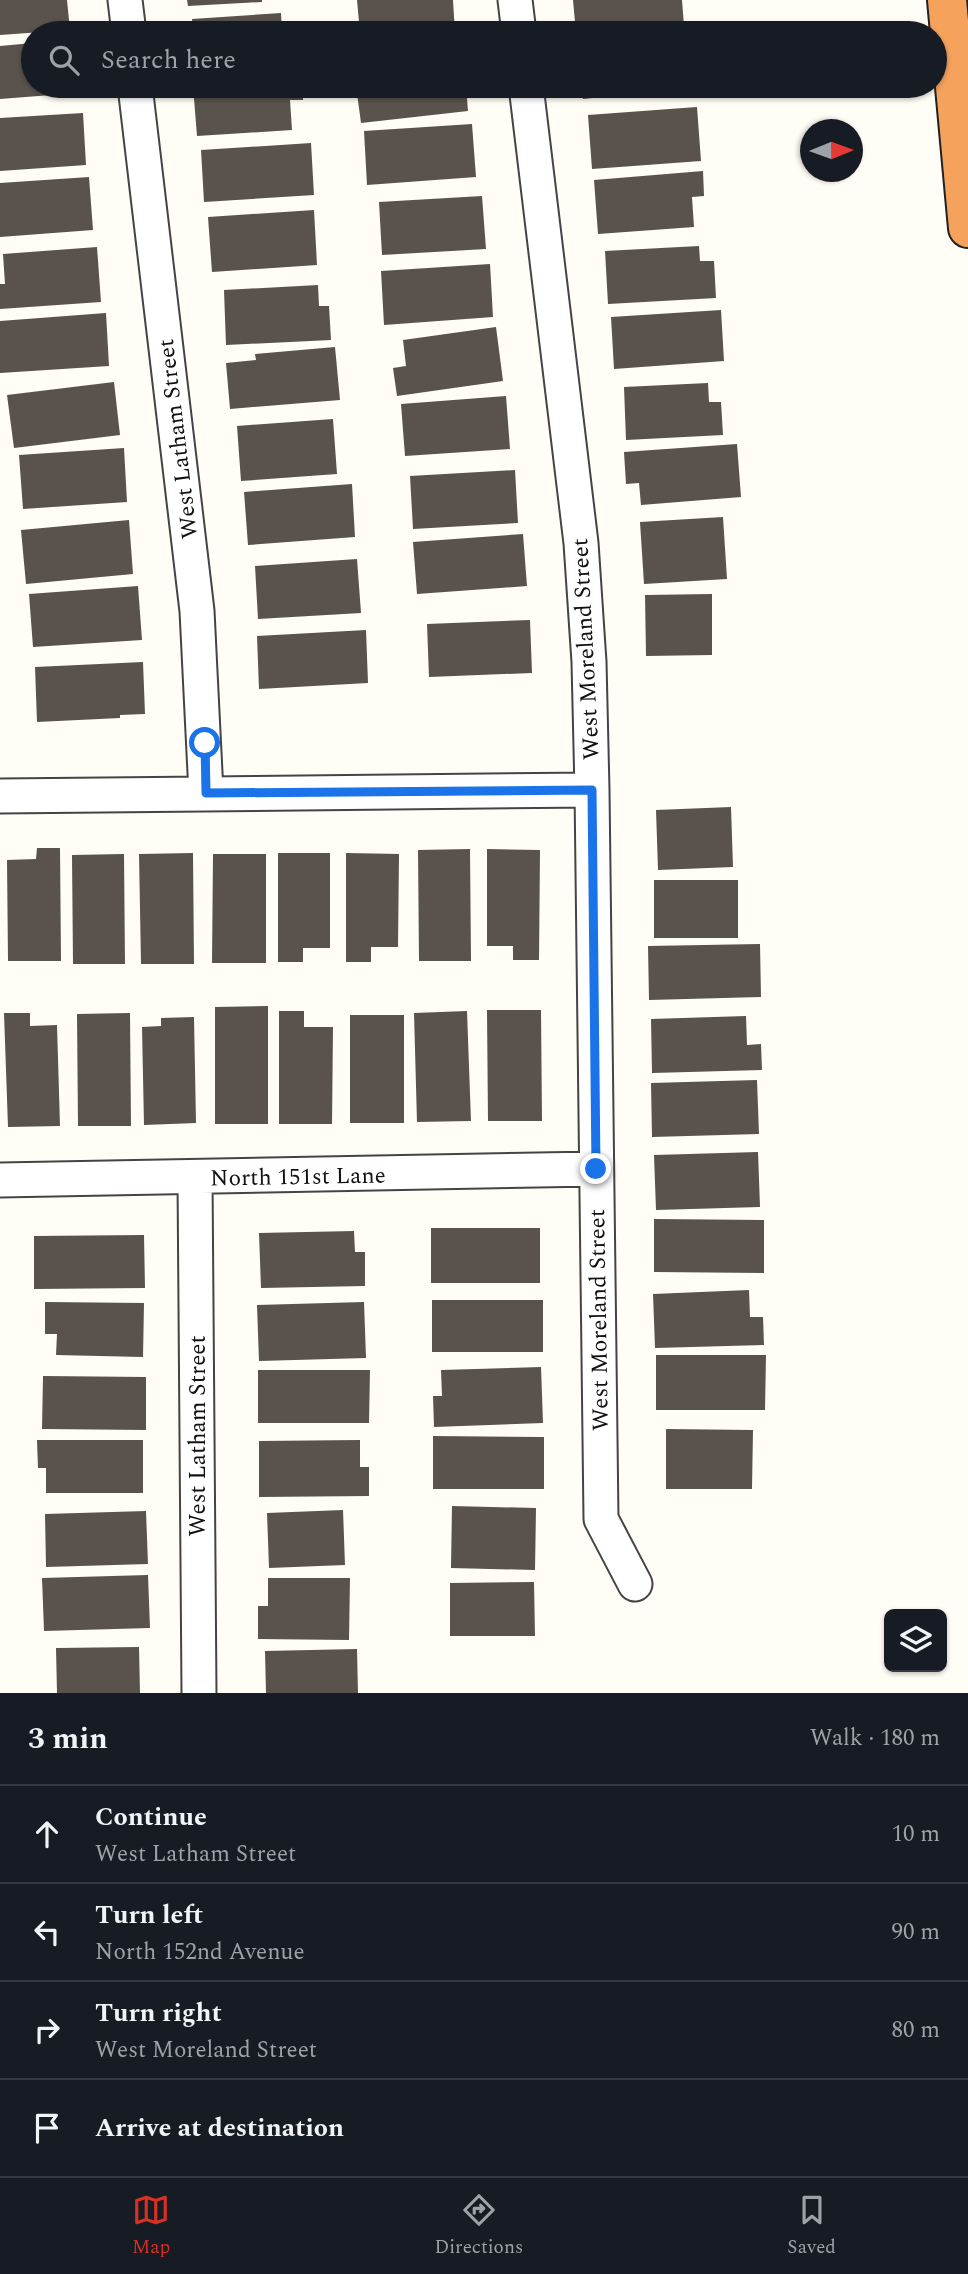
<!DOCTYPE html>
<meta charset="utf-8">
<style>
:root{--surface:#171b24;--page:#20242c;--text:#f1f3f6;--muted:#9ea1a6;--line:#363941;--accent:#d93025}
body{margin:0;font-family:Spectral,serif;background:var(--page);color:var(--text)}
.controls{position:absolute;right:21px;bottom:21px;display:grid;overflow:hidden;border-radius:10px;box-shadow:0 2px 5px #0004}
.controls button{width:63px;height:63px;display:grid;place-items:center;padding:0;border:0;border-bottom:2px solid var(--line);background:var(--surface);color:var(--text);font:35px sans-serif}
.compass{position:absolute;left:800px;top:119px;width:63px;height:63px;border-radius:50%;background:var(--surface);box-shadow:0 2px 5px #0004;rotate:89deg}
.stop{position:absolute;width:21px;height:21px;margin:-16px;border:5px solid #1a73e8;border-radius:50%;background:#fff}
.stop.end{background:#1a73e8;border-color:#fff;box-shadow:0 2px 7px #0008}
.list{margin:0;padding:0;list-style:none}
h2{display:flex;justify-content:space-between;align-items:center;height:91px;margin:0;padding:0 28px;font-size:30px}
h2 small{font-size:23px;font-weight:400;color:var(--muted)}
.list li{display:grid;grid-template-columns:46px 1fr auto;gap:21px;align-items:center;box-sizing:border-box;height:98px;padding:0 28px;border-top:2px solid var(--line)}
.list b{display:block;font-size:26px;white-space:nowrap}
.list p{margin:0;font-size:23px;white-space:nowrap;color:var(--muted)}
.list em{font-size:23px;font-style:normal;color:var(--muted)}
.icon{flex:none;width:38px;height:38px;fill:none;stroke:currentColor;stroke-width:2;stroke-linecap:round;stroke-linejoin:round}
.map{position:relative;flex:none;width:968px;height:1693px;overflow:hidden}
.search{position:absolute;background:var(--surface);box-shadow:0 2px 5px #0004;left:21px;right:21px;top:21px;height:77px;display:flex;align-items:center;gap:18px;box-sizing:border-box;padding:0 24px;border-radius:38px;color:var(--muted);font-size:26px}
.sheet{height:483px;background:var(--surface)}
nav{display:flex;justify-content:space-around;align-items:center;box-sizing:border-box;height:98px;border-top:2px solid var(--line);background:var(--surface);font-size:19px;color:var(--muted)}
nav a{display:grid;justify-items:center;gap:4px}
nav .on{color:var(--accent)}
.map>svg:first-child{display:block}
.building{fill:#5a524d}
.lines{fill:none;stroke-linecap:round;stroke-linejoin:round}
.minor-casing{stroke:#444;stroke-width:37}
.motorway-casing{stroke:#222;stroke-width:42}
.minor{stroke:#fff;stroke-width:33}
.motorway{stroke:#f5a25d;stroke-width:38}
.route{stroke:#1a73e8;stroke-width:9}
.labels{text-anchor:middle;stroke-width:7;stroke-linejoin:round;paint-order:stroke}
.street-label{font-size:23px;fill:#111;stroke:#fff}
</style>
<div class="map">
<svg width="968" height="1693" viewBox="0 0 968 1693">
<rect width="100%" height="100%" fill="#fffdf5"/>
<!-- building -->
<path class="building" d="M 0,0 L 67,0 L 70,30 L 0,35 Z
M 187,0 L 262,0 L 262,2 L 188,6 Z
M 357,0 L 453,0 L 455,33 L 360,33 Z
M 573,0 L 682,0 L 684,26 L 576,33 Z
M 281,13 L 282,33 L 193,33 L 192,19 Z
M 33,43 L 33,86 L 77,86 L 77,93 L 0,99 L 0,46 Z
M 193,86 L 303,86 L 303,100 L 290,100 L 292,130 L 197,136 Z
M 356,86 L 466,86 L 468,111 L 361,123 Z
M 581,86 L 688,86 L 688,88 L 583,99 Z
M 697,107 L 701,161 L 592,169 L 588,115 Z
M 83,113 L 86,165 L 0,171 L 0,118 Z
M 472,124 L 476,177 L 367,185 L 364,131 Z
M 311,143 L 314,195 L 204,202 L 201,150 Z
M 703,171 L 704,196 L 692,197 L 694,227 L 598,234 L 594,180 Z
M 89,177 L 93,230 L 0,237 L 0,183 Z
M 482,196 L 486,249 L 382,255 L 379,202 Z
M 314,210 L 317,265 L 212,272 L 208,217 Z
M 699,246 L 700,261 L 714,261 L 716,298 L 608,304 L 605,251 Z
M 97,247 L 101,302 L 0,309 L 0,284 L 5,284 L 3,254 Z
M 490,264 L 493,317 L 384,325 L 381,271 Z
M 318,285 L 319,306 L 329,306 L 331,340 L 226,345 L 224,290 Z
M 721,310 L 724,361 L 614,369 L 611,317 Z
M 106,313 L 109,366 L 0,373 L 0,321 Z
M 496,327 L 503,381 L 397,396 L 393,368 L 406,366 L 403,340 Z
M 335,347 L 340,400 L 230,409 L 226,363 L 256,360 L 255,354 Z
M 114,382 L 120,435 L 14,448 L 7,395 Z
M 708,383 L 709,402 L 721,402 L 723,435 L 626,440 L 624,387 Z
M 506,396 L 510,449 L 405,456 L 401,404 Z
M 333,419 L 337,474 L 241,481 L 237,426 Z
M 737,444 L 741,497 L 641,505 L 639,483 L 626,484 L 624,452 Z
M 124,448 L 127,502 L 23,509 L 19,455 Z
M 515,470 L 518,523 L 413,529 L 410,476 Z
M 352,484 L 355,537 L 248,545 L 244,492 Z
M 723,517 L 727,579 L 644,584 L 640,522 Z
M 129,520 L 133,574 L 26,584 L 21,530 Z
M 523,534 L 527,586 L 417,594 L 413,542 Z
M 357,559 L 361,613 L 258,619 L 255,566 Z
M 138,586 L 142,640 L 33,647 L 29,594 Z
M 712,594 L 712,655 L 646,656 L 645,595 Z
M 530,620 L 532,673 L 429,677 L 427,624 Z
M 366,630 L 368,683 L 259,689 L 257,636 Z
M 143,662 L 145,714 L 120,715 L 120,718 L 37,722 L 35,667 Z
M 731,807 L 733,867 L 658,870 L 656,810 Z
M 37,848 L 60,848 L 61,961 L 8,961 L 7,860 L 36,859 Z
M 470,849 L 471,961 L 419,961 L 418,850 Z
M 487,849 L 540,850 L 539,960 L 513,960 L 513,946 L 487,946 Z
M 193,853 L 194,964 L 141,964 L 139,854 Z
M 278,853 L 330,853 L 330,948 L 303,948 L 303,962 L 278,962 Z
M 346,853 L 399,854 L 398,947 L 371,947 L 371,962 L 346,962 Z
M 124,854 L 125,964 L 73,964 L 72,855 Z
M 213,854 L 266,854 L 266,963 L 212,963 Z
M 654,880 L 738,880 L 738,938 L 654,938 Z
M 760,944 L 761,997 L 649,1000 L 648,946 Z
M 268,1006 L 268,1124 L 215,1124 L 215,1007 Z
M 487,1010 L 541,1010 L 542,1121 L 488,1121 Z
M 279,1011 L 304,1011 L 304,1027 L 333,1027 L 332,1124 L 279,1124 Z
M 467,1011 L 471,1121 L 417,1122 L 414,1013 Z
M 4,1013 L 30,1013 L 30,1026 L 57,1025 L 60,1126 L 8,1127 Z
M 130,1013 L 131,1126 L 78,1126 L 77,1014 Z
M 350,1015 L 404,1015 L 404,1123 L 350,1123 Z
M 746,1016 L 747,1045 L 761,1044 L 762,1070 L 652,1073 L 651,1019 Z
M 194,1017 L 196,1123 L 144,1125 L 142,1027 L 161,1026 L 161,1018 Z
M 757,1080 L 759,1134 L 652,1137 L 651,1083 Z
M 758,1152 L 760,1207 L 656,1210 L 654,1155 Z
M 654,1219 L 764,1220 L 764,1273 L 654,1272 Z
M 431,1228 L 540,1228 L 540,1283 L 431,1283 Z
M 354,1231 L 355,1252 L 365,1252 L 365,1286 L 261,1288 L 259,1233 Z
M 144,1235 L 145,1288 L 34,1289 L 34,1236 Z
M 749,1290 L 750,1317 L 763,1317 L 764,1345 L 655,1348 L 653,1294 Z
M 432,1300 L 543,1300 L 543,1352 L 432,1352 Z
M 45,1302 L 144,1303 L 143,1357 L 56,1355 L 57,1334 L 45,1334 Z
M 364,1302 L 366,1358 L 259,1361 L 257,1305 Z
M 656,1355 L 766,1355 L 765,1410 L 656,1410 Z
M 541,1367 L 543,1423 L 434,1427 L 433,1396 L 442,1396 L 441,1370 Z
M 258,1370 L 370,1370 L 369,1423 L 258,1423 Z
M 43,1376 L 146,1377 L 146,1430 L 42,1429 Z
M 666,1429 L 753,1430 L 752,1489 L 666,1489 Z
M 433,1436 L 544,1437 L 544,1489 L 433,1489 Z
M 37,1440 L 143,1440 L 143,1493 L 46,1493 L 46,1468 L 38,1468 Z
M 360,1440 L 360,1467 L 369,1467 L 369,1496 L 259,1497 L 259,1441 Z
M 452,1506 L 536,1508 L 535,1570 L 451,1568 Z
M 343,1510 L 345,1565 L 269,1568 L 267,1513 Z
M 146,1511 L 148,1564 L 46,1567 L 45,1514 Z
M 148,1575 L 150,1628 L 44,1631 L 42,1578 Z
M 268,1578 L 350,1578 L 349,1640 L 258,1639 L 258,1606 L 268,1606 Z
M 534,1582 L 535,1636 L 450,1636 L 450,1583 Z
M 139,1647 L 140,1693 L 57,1693 L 56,1648 Z
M 357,1649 L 358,1693 L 266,1693 L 265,1651 Z"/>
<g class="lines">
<!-- minor casing -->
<g class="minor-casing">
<path id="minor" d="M 125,0 L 129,33
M 515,0 L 519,33
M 135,86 L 197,611 L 206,793
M 526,86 L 581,543 L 589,662 L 592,790 L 601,1519 L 635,1584
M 0,796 L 592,790
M 195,1178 L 199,1693
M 0,1180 L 595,1169"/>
</g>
<!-- motorway casing -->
<g class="motorway-casing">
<path id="motorway" d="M 947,0 L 968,228"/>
</g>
<!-- minor -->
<use href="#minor" class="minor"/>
<!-- motorway -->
<use href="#motorway" class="motorway"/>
</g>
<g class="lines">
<!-- route -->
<path class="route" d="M 205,743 L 206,793 L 592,790 L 596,1169"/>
</g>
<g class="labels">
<!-- street labels -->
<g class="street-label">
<text transform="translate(177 439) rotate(-97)" y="8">West Latham Street</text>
<text transform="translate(585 649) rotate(-93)" y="8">West Moreland Street</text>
<text transform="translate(298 1176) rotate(-1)" y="8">North 151st Lane</text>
<text transform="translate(598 1320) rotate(-91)" y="8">West Moreland Street</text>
<text transform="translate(197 1436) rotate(-90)" y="8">West Latham Street</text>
</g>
</g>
</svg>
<div class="controls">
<button><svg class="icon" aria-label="layers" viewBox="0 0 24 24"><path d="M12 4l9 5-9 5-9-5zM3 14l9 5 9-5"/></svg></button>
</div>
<svg class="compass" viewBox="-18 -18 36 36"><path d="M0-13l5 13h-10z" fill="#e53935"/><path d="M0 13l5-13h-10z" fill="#9ea1a6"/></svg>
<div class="stop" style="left:205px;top:743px"></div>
<div class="stop end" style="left:596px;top:1169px"></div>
<div class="search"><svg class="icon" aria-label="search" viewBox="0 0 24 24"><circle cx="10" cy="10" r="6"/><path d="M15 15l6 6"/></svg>Search here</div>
</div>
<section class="sheet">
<h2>3 min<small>Walk · 180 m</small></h2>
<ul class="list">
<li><svg class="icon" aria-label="ahead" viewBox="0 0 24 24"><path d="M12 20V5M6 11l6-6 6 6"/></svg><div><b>Continue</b><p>West Latham Street</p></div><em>10 m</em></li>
<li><svg class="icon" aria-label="left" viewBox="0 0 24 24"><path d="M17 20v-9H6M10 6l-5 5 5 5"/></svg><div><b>Turn left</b><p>North 152nd Avenue</p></div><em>90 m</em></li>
<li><svg class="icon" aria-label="right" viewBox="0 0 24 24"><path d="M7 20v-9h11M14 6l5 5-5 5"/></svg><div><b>Turn right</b><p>West Moreland Street</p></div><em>80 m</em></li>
<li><svg class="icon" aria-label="arrive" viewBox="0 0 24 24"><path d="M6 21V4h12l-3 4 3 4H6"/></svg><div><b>Arrive at destination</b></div></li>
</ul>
</section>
<nav>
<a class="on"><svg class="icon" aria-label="map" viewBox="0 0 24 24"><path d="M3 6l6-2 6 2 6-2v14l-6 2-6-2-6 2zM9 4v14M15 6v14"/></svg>Map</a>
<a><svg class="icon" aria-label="directions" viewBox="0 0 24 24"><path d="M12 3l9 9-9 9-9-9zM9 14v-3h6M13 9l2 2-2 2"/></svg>Directions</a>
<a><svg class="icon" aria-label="saved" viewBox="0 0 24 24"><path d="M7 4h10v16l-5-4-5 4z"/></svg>Saved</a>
</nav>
